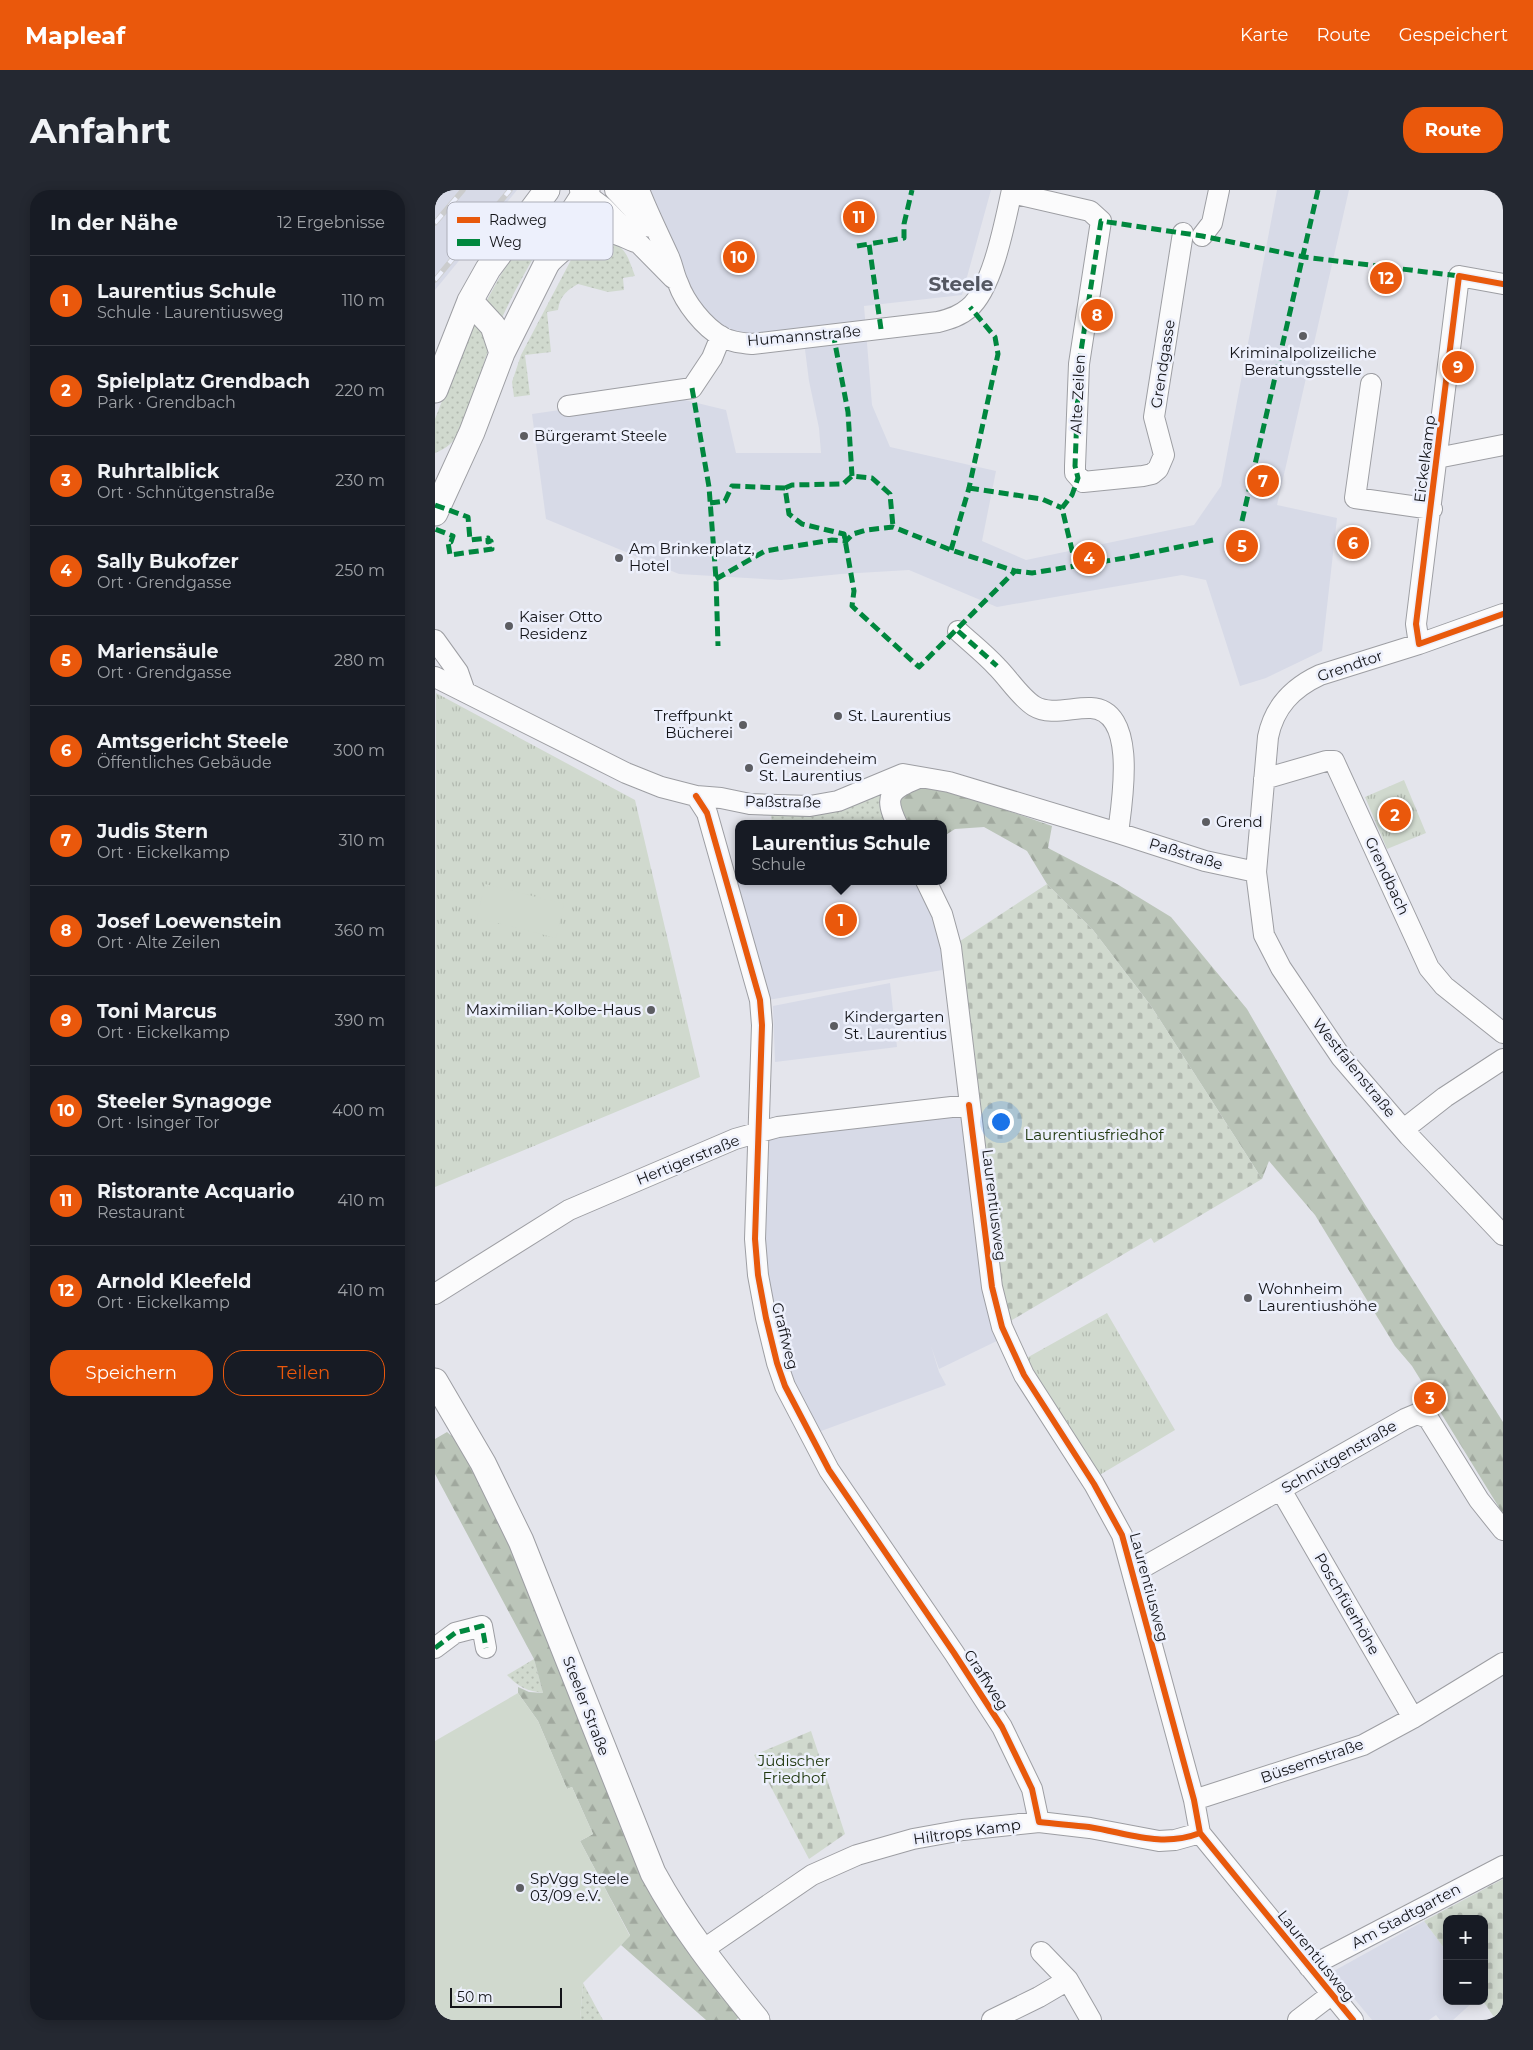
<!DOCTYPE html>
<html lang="de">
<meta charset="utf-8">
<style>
:root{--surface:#171b24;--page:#242831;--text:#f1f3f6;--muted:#9ea1a6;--line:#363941;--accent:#ea580c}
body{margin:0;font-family:Montserrat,sans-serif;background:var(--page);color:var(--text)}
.controls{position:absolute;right:15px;bottom:15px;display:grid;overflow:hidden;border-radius:10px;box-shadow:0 2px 12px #0003}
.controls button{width:45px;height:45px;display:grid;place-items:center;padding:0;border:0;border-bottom:1px solid var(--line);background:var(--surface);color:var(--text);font:25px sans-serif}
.scale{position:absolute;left:15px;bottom:12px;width:112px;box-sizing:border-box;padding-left:5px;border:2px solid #131418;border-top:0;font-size:14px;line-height:18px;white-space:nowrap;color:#131418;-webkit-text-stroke:4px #edf0fc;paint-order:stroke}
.you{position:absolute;left:565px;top:931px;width:18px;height:18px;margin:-12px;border:4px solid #fff;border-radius:50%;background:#1a73e8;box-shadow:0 0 0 8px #1a73e833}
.badge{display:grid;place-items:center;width:32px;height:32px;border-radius:50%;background:var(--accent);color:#fff;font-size:16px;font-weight:700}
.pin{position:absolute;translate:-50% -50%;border:2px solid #fff;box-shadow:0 1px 5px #0006}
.popup{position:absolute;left:300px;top:630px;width:212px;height:65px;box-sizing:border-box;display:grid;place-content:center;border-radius:10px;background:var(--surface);filter:drop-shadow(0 1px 4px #0005);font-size:16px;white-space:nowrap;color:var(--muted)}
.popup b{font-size:19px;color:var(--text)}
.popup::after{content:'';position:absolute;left:50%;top:100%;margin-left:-10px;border:10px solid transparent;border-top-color:var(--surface)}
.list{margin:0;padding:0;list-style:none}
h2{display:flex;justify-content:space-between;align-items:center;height:65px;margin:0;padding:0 20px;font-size:21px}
h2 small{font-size:16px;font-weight:400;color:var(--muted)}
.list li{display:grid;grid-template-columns:32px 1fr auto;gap:15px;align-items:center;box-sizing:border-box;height:90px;padding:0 20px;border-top:1px solid var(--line)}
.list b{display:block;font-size:19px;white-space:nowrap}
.list p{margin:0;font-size:16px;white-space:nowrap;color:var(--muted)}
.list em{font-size:16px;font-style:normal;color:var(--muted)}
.actions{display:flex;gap:10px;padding:15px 20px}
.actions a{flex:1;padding:11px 0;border:1px solid var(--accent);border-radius:20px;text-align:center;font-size:18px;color:var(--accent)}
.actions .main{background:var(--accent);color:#fff}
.map{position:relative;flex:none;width:1068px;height:1830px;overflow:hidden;border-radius:20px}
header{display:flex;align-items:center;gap:30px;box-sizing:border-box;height:70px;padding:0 25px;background:var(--accent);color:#fff}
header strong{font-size:24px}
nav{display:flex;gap:28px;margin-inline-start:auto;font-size:18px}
.intro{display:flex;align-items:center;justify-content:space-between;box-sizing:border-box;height:120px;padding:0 30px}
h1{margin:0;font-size:35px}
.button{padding:12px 22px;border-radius:20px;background:var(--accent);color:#fff;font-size:18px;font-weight:700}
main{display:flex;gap:30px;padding:0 30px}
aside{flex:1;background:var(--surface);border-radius:20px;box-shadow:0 2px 12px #0003}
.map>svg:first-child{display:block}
.built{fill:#d7dae7}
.grass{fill:url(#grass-dots)}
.forest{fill:url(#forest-firs)}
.cemetery{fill:url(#cemetery-stones)}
.park{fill:url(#park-tufts)}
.garden{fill:#d0d9ce}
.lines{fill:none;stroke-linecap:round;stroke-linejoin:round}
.minor-casing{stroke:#9d9ea3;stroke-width:22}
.major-casing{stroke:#9d9ea3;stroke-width:27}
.minor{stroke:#fbfbfc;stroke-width:20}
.major{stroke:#fbfbfc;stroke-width:25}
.rail-casing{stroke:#cbcccd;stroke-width:5.5}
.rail{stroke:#edf0fc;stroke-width:4;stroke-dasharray:11;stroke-linecap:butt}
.quiet{stroke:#00873e;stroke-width:5;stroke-dasharray:10 5;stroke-linecap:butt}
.cycleway-casing{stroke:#edf0fc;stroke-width:9}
.cycleway{stroke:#e8590c;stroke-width:6}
.poi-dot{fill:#5c5d62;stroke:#edf0fc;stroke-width:2}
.labels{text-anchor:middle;stroke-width:5;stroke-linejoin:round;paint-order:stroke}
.street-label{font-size:15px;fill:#131418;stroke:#edf0fc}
.poi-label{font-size:15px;fill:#131418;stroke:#edf0fc;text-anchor:start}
.park-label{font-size:15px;fill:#20380e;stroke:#edf0fc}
.district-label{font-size:20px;font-weight:bold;fill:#545761;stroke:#edf0fc}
.key{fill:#edf0fc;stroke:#acaeb8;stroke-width:1}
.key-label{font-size:14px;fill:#131418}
</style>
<header>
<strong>Mapleaf</strong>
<nav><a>Karte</a><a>Route</a><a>Gespeichert</a></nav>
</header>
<div class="intro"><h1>Anfahrt</h1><a class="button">Route</a></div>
<main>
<aside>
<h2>In der Nähe<small>12 Ergebnisse</small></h2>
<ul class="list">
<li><span class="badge">1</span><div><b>Laurentius Schule</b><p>Schule · Laurentiusweg</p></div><em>110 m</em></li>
<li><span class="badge">2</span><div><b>Spielplatz Grendbach</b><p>Park · Grendbach</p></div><em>220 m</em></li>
<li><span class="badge">3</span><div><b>Ruhrtalblick</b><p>Ort · Schnütgenstraße</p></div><em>230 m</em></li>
<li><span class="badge">4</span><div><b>Sally Bukofzer</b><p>Ort · Grendgasse</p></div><em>250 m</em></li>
<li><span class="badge">5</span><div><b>Mariensäule</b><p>Ort · Grendgasse</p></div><em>280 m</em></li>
<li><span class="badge">6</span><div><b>Amtsgericht Steele</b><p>Öffentliches Gebäude</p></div><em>300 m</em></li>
<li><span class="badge">7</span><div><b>Judis Stern</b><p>Ort · Eickelkamp</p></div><em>310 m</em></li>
<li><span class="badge">8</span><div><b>Josef Loewenstein</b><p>Ort · Alte Zeilen</p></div><em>360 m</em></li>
<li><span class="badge">9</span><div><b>Toni Marcus</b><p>Ort · Eickelkamp</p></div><em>390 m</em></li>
<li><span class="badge">10</span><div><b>Steeler Synagoge</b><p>Ort · Isinger Tor</p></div><em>400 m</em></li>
<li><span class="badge">11</span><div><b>Ristorante Acquario</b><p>Restaurant</p></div><em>410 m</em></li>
<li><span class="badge">12</span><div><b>Arnold Kleefeld</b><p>Ort · Eickelkamp</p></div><em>410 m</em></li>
</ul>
<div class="actions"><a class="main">Speichern</a><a>Teilen</a></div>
</aside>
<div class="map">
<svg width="1068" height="1830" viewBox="0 0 1068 1830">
<defs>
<pattern id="grass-dots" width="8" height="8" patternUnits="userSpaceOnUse" patternTransform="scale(1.25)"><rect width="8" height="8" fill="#d0d9ce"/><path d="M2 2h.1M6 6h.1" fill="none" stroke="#b2b9b0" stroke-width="1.8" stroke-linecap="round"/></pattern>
<pattern id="forest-firs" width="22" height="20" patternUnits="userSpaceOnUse" patternTransform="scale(1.25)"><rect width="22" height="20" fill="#bbc5b9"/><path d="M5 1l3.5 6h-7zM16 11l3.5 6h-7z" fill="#a0a89e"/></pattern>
<pattern id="cemetery-stones" width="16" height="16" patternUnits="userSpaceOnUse" patternTransform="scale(1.25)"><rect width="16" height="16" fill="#d0d9ce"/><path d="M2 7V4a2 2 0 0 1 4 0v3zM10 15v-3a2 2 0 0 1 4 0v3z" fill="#b2b9b0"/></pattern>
<pattern id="park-tufts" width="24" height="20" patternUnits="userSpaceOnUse" patternTransform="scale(1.25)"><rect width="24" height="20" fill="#d0d9ce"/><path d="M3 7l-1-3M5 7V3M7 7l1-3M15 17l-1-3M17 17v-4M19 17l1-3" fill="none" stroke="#b2b9b0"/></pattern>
</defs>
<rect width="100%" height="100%" fill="#e4e5ec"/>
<!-- built -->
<path class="built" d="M 0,0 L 82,0 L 0,100 Z
M 208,0 L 556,0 L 527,105 L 429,116 L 437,215 L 455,257 L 561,281 L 547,351 L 591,370 L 759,335 L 786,296 L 842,0 L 914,0 L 842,315 L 902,328 L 887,461 L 831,488 L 805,496 L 771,390 L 747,385 L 562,417 L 474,380 L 406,384 L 346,390 L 244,384 L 111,329 L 97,224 L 229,205 L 291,220 L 301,263 L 386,263 L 384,238 L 374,191 L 368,144 L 301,150 L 271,129 Z
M 305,691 L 490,691 L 519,778 L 333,810 L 294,696 Z
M 455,793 L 462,857 L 340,872 L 338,816 Z
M 533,916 L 570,1147 L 504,1179 L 496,1156 L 504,1182 L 511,1195 L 378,1244 L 347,1170 L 327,1084 L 328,938 Z
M 989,1731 L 1012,1762 L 1012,1811 L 1039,1811 L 1018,1830 L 1005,1830 L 1001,1825 L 994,1830 L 937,1830 L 897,1782 Z"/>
<!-- grass -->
<path class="grass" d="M 110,18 L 123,25 C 98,69 70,114 53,161 C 43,187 41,217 26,241 C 20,251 11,259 0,263 L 0,229 L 33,144 L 87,47 Z
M 166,50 C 191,54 192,65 200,86 L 188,88 L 189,100 L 173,102 L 143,94 C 131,101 125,106 123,120 L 112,122 L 116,162 L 90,165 L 95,205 L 79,207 L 77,192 L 86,165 L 137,68 L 150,57 Z
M 455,589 L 462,634 L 337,634 L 335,616 L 375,617 Z
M 99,1469 L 108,1503 C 92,1501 83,1497 72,1485 Z
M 148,1793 L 168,1830 L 145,1830 Z"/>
<!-- forest -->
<path class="forest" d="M 496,594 L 617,636 L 613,658 L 682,694 L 736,727 L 812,819 L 872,923 L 1068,1232 L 1068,1324 L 977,1176 L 960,1156 L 880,1025 L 834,971 L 827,989 L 716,816 L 658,740 L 612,694 L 592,661 L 549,637 L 520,639 L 509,646 L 508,634 L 463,634 L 457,604 Z
M 12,1242 L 48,1273 L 200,1642 L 310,1821 L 301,1830 L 271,1830 L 186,1755 L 195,1745 L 145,1651 L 158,1644 L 137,1597 L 132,1599 L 103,1531 L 83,1503 L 83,1497 L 94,1502 L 108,1503 L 99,1469 L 0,1284 L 0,1249 Z"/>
<!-- cemetery -->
<path class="cemetery" d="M 612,694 L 658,740 L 716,816 L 827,989 L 719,1053 L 716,1048 L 567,1136 L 516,757 Z
M 376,1541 L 410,1644 L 374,1669 L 319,1565 Z
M 1068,1689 L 1068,1830 L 1061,1830 L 1048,1811 L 1049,1729 L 1012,1729 L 1012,1762 L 989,1731 Z"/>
<!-- park -->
<path class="park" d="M 1,503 L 200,610 L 265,887 L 0,997 Z
M 969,590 L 991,643 L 952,659 L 930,607 Z
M 672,1123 L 740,1240 L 663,1286 L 588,1170 Z"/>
<!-- garden -->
<path class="garden" d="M 50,694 L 129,714 L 121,748 L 42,728 Z
M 83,1503 L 103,1531 L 132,1599 L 137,1597 L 158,1644 L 145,1651 L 195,1746 L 148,1793 L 145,1830 L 0,1830 L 0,1551 Z"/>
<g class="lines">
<!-- minor casing -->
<g class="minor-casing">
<path id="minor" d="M 145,0 L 168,17 L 238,88
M 180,0 L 215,37
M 204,0 C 213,23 224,45 234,67 C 238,76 239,85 243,93 C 250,113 269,137 287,147 C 296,152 306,153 317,154 L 503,132 C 515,129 525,126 534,118 C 558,98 570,31 577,0
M 577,3 L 655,21 L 666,31 L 644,174 L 640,276 L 640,283 L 648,292 L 708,286 L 717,284 L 723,279 L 729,265 L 719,227 L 748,43
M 767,46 L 777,33 L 784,0
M 115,73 C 131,57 150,42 174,43 C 182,43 192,49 200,52
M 936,194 L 920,308 L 997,319
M 133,216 L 257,198 L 277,168 L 286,146
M 1002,268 L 1068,255
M 1068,424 L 984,454 L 885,485 C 857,498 839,517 833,547 L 821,682 L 829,745 L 846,778 L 906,867 L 974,946 L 1068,1045
M 523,441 C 536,453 550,464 562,477 C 574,489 585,507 599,516 C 615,526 638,517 656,518 C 703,520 687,612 683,643
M 0,450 L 23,482 L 30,502
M 984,454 L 981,434 L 1024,86 L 1068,94
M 0,487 L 191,583 L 226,597 L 261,606 L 286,608 L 315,614 L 375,616 L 403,611 L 468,584 L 514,592 L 683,643 L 770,671 L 821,682
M 829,589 L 891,571 L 899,571 L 994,778 L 1009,796 L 1068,843
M 261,606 L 272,623 L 325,810 L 327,835 L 320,1049 L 323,1085 L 331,1128 L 342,1173 L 350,1196 L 394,1280 L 519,1463 L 567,1537 L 597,1599 L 604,1632
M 462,634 C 449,607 454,600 481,589
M 491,691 L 507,724 L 516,757 L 557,1097 L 567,1137 L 589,1185 L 659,1294 L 687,1345 L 759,1610 L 765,1643 L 918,1830
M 969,939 L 1010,907 L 1068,869
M 0,1104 L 134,1020 L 300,949 L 343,937 L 534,915
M 846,1300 L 978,1528
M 698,1383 L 970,1229 L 982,1224 L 993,1228 L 1044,1310 L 1068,1340
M 0,1458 L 20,1443 L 47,1436 L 51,1458
M 759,1610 L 928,1555 L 978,1528 L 1068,1473
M 266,1761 L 377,1685 L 422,1665 L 478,1649 L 528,1640 L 604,1632 L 655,1638 L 724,1651 L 740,1650 L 765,1643
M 606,1762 L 633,1790 L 656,1830
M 874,1777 L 1068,1676
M 557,1830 L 604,1807 L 633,1790
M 863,1830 L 897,1804"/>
</g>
<!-- major casing -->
<g class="major-casing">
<path id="major" d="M 35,111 L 58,136 L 67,163
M 0,200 L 35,111 L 53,79 L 112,0
M 0,323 L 37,242 L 67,163 L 137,23 L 152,0
M 0,1191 L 48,1273 L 86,1351 L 218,1683 C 248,1738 283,1782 322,1830"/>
</g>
<!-- minor -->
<use href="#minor" class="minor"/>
<!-- major -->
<use href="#major" class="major"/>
<!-- rail casing -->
<g class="rail-casing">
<path id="rail" d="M 0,33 L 28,0
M 0,90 L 75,0"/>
</g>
<!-- rail -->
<use href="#rail" class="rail"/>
<!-- quiet -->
<path class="quiet" d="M 422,56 L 434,54
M 446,139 L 434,54 L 469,48 L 469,34 L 477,0
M 398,143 L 413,222 L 417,286
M 257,198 L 274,297 L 281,389 L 283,456
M 350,298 L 357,295 L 408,294 L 417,286 L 437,288 L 455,304 L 458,337
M 534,298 L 607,309 L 627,318
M 275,313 L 290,311 L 297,296 L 350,298 L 354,324 L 367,334 L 409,344 L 419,401 L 417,416 L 484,477 L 580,381
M 0,315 L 33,327 L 35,350 L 53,348 L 53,352 L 56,351 L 57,359 L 15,365 L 13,352 L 16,352 L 18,346 L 0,339
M 807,331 L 883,0
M 516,360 L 534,298 L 563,164 L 560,147 L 535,117
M 641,377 L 627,318 L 637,305 L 643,288 L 640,276 L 644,174 L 666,31 L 767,46 L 869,67 L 1024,86
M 281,389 L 330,361 L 397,350 L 411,351 L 418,344 L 431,340 L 458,337 L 516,360 L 580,381 L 597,383 L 690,368 L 778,350
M 523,441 L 562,476
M 0,1458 L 20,1443 L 47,1436 L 51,1458"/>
<!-- cycleway casing -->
<g class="cycleway-casing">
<path id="cycleway" d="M 1068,94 L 1024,86 L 981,434 L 984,454 L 1068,424
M 261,606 L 272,623 L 325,810 L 327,835 L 320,1049 L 323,1085 L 331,1128 L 342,1173 L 350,1196 L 394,1280 L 519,1463 L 567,1537 L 597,1599 L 604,1632 C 621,1634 638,1635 654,1637 C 693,1643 726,1658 765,1643
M 534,915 L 557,1097 L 567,1137 L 589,1185 L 659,1294 L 687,1345 L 759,1610 L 765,1643 L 918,1830"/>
</g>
<!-- cycleway -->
<use href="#cycleway" class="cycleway"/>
</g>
<!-- markers -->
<g class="poi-dot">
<circle cx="868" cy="146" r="5"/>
<circle cx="89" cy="246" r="5"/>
<circle cx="184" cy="368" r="5"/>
<circle cx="74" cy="436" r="5"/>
<circle cx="403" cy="526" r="5"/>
<circle cx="308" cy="535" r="5"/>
<circle cx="314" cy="578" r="5"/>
<circle cx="771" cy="632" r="5"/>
<circle cx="216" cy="820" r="5"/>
<circle cx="399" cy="836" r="5"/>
<circle cx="813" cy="1108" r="5"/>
<circle cx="85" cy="1698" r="5"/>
</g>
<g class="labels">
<!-- street labels -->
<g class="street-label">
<text transform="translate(369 146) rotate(-5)" y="5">Humannstraße</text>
<text transform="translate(728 174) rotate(-81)" y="5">Grendgasse</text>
<text transform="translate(643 204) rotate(-87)" y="5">Alte Zeilen</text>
<text transform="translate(990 269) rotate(-83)" y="5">Eickelkamp</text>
<text transform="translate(915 476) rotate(-19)" y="5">Grendtor</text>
<text transform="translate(348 612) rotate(1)" y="5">Paßstraße</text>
<text transform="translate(751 664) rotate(17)" y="5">Paßstraße</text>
<text transform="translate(952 686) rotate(65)" y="5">Grendbach</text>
<text transform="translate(919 878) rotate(51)" y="5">Westfalenstraße</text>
<text transform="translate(253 970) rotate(-22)" y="5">Hertigerstraße</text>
<text transform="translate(559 1015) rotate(83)" y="5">Laurentiusweg</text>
<text transform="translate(350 1146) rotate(76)" y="5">Graffweg</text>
<text transform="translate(904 1267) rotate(-30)" y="5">Schnütgenstraße</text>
<text transform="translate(714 1397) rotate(75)" y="5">Laurentiusweg</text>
<text transform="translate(912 1414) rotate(60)" y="5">Poschfüerhöhe</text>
<text transform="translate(551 1490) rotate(57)" y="5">Graffweg</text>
<text transform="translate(151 1516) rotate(69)" y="5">Steeler Straße</text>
<text transform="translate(877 1571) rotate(-19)" y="5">Büssemstraße</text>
<text transform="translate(532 1642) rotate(-8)" y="5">Hiltrops Kamp</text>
<text transform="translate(971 1726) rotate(-28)" y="5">Am Stadtgarten</text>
<text transform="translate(881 1766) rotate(51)" y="5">Laurentiusweg</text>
</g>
<!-- poi labels -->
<g class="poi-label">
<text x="868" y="168" text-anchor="middle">Kriminalpolizeiliche<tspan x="868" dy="17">Beratungsstelle</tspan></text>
<text x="99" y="251">Bürgeramt Steele</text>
<text x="194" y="364">Am Brinkerplatz,<tspan x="194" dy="17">Hotel</tspan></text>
<text x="84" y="432">Kaiser Otto<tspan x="84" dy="17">Residenz</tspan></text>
<text x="298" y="531" text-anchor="end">Treffpunkt<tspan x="298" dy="17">Bücherei</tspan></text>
<text x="413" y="531">St. Laurentius</text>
<text x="324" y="574">Gemeindeheim<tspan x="324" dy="17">St. Laurentius</tspan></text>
<text x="781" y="637">Grend</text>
<text x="206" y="825" text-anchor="end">Maximilian-Kolbe-Haus</text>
<text x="409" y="832">Kindergarten<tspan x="409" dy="17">St. Laurentius</tspan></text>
<text x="823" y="1104">Wohnheim<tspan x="823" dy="17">Laurentiushöhe</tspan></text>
<text x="95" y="1694">SpVgg Steele<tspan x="95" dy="17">03/09 e.V.</tspan></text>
</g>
<!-- park labels -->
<g class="park-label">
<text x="659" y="950">Laurentiusfriedhof</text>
<text x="359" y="1576">Jüdischer<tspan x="359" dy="17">Friedhof</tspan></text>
</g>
<!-- district labels -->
<g class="district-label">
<text x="526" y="101">Steele</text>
</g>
</g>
<!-- legend -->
<rect x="12" y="12" width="166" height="58" rx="8" class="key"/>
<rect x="22" y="27" width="23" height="6" fill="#e8590c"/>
<rect x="22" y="49" width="23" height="7" fill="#00873e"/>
<g class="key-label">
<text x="54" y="35">Radweg</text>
<text x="54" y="57">Weg</text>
</g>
</svg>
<div class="controls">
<button>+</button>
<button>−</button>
</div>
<div class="scale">50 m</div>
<div class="you"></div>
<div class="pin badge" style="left:406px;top:730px">1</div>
<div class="popup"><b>Laurentius Schule</b>Schule</div>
<div class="pin badge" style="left:960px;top:625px">2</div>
<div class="pin badge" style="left:995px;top:1208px">3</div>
<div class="pin badge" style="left:654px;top:368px">4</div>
<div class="pin badge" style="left:807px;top:356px">5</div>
<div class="pin badge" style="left:918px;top:353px">6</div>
<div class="pin badge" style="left:828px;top:291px">7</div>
<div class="pin badge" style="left:662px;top:125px">8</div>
<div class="pin badge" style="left:1023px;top:177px">9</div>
<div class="pin badge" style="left:304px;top:67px">10</div>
<div class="pin badge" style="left:424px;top:27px">11</div>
<div class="pin badge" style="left:951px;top:88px">12</div>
</div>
</main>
